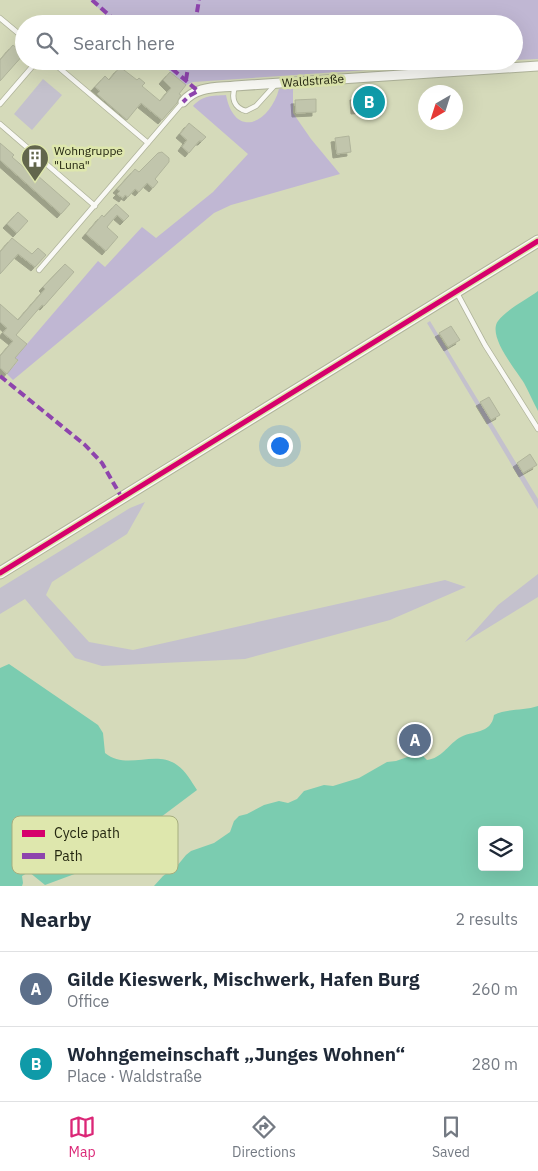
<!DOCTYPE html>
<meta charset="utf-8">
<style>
:root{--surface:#fff;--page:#f6f6f7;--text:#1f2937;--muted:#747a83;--line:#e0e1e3;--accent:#db2777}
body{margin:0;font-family:"IBM Plex Sans",sans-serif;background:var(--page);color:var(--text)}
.controls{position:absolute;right:15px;bottom:15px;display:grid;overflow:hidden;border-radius:5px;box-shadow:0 5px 20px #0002}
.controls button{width:45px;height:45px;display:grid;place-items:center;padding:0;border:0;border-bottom:1px solid var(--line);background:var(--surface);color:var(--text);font:25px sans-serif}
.compass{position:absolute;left:418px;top:85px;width:45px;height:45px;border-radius:50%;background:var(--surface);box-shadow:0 5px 20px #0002;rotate:219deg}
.you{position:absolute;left:279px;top:445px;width:18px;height:18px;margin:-12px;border:4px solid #fff;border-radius:50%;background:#1a73e8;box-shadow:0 0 0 8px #1a73e833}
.badge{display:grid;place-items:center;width:32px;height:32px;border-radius:50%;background:var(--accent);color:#fff;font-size:16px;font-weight:700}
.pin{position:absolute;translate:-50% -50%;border:2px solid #fff;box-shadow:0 1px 5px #0006}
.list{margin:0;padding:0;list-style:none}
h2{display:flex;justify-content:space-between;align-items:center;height:65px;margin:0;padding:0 20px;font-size:21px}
h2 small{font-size:16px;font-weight:400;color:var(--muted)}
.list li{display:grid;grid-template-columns:32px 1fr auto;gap:15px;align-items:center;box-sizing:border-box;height:75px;padding:0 20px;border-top:1px solid var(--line)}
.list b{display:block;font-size:19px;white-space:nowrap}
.list p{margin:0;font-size:16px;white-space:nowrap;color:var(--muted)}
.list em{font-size:16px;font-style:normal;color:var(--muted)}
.icon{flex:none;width:28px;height:28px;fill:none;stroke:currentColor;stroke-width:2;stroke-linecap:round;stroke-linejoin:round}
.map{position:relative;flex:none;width:538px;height:886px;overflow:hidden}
.search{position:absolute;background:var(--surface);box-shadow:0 5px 20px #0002;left:15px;right:15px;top:15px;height:55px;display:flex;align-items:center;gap:12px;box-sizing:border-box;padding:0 18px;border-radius:28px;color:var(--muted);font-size:19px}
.sheet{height:215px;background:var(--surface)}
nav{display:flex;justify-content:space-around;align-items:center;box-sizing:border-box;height:70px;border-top:1px solid var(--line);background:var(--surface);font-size:14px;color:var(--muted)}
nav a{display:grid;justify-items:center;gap:2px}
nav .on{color:var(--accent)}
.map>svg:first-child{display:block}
.green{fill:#c4c1cd}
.forest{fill:#c0b7d3}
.water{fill:#7bccb0;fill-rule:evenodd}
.building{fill:#c1c5ac;stroke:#b0b49b;filter:url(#shadow)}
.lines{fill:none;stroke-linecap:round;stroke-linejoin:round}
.service-casing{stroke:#afb39a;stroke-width:6}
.minor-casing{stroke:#afb39a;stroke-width:11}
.tertiary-casing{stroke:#afb39a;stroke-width:13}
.service{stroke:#f9f9f5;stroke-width:4.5}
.minor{stroke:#f9f9f5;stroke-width:9}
.tertiary{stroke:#f9f9f5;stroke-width:11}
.quiet{stroke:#8e44ad;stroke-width:4;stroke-dasharray:8 4;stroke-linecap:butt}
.cycleway-casing{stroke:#dee7ad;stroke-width:8}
.cycleway{stroke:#d6006c;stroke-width:5}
.labels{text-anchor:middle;stroke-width:5;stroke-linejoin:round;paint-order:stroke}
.street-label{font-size:12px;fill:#242710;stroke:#dee7ad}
.poi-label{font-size:12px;fill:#242710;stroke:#dee7ad;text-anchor:start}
.key{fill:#dee7ad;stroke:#a6ad7e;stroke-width:1}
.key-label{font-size:14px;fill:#242710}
</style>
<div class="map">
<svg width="538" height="886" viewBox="0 0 538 886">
<defs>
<filter id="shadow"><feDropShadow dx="-4" dy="4" stdDeviation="0" flood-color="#0004"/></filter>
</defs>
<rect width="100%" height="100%" fill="#d5daba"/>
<!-- green -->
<path class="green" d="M 43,79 L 62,95 L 32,130 L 14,114 Z
M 430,321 L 538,499 L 538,509 L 427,323 Z
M 145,502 L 127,534 L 52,582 L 46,595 L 89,642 L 133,650 L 445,580 L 466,587 L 390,620 L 245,659 L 102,666 L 75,658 L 25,599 L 0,614 L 0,588 L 130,508 Z
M 538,574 L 538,597 L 465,642 L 498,605 Z"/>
<!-- forest -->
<path class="forest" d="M 90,0 L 538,0 L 538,59 L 514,60 L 514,24 L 115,24 Z
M 158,61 L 498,61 L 193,82 L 186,85 Z
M 279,89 L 293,89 L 293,113 L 311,139 L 340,174 L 231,205 L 214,213 L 13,380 L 7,374 L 18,361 L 15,358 L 98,261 L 105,267 L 142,227 L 156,238 L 213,192 L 248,154 L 193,106 C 203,95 212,96 226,95 C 235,140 270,123 279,89 Z"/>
<!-- water -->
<path class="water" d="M 538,291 L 538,411 C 533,402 529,392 524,383 C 516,370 487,336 498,321 C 507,309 526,300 538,291 Z
M 9,664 L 98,725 L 103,733 L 105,753 C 127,771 155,749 177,765 C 186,771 191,781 197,790 L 129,841 L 88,869 L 45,885 L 29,872 L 22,876 L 23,883 L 22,886 L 0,886 L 0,668 Z
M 538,706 L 538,886 L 154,886 L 163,876 L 177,866 L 186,855 L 191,851 L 214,843 L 230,832 L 234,821 L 239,816 L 247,814 L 264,805 L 279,801 L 288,803 L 297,799 L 304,791 L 324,785 L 333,786 L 359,778 L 387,762 L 396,761 L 416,754 L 422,755 L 427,760 C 442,758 447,746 459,738 C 472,730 491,735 494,715 C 508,708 524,711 538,706 ZM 482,830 L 519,830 L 519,867 L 482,867 Z"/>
<!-- building -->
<path class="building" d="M 13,45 L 24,54 L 0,81 L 0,60 Z
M 120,67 L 137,80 L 139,78 L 145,83 L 142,86 L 160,101 L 171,88 L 163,80 L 170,72 L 186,85 L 179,94 L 181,95 L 177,103 L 162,120 L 141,103 L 127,120 L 97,94 L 100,91 L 95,87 L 105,76 L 109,80 Z
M 383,94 L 384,108 L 355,110 L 354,96 Z
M 316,99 L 316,112 L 296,113 L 295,100 Z
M 189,123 L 206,137 L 202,141 L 199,141 L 189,153 L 182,147 L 187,140 L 180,134 Z
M 349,136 L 351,152 L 337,154 L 335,138 Z
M 0,143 L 14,155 L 12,157 L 27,170 L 29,168 L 70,204 L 61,214 L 0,160 Z
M 162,152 L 169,158 L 169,162 L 155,179 L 158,182 L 153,188 L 147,183 L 139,192 L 135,189 L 128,197 L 125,195 L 123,198 L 117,194 L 120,191 L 117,189 L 135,169 L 139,172 L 158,153 Z
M 116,204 L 129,216 L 124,221 L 117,215 L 107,227 L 118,237 L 106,251 L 86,234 L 102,215 L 104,217 Z
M 18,212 L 28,221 L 17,233 L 7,224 Z
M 12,238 L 32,254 L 38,248 L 46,255 L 35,267 L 18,254 L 0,274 L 0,252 Z
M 65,264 L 74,272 L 44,306 L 42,305 L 16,335 L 27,344 L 15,358 L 18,360 L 7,374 L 0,368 L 0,356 L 13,341 L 3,333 L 7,328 L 0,322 L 0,304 L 18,320 L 45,289 L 43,287 Z
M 451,326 L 460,340 L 448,347 L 439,333 Z
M 489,397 L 500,415 L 491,420 L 480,402 Z
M 530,454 L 537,465 L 523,473 L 517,463 Z"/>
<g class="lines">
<!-- service casing -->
<g class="service-casing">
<path id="service" d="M 0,18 L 24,38
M 51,61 L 148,143
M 235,87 C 231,98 234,108 246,111 L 256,106 L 276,84
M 0,104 L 37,61
M 0,124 L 95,206
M 39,270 L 183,102
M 457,293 L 485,345 L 538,429"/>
</g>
<!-- minor casing -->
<g class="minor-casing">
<path id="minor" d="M 183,102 C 196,86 216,88 235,86 L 538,66"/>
</g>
<!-- tertiary casing -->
<g class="tertiary-casing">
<path id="tertiary" d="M 0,573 L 538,241"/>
</g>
<!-- service -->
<use href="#service" class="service"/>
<!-- minor -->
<use href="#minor" class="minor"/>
<!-- tertiary -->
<use href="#tertiary" class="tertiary"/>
<!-- quiet -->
<path class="quiet" d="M 92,0 L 119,24
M 195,24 L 199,0
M 163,61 L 198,91 L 189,96 L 183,102
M 186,80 L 189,61
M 0,376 L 85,445 L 102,463 L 122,498"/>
<!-- cycleway casing -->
<g class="cycleway-casing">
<path id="cycleway" d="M 0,573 L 538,241"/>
</g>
<!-- cycleway -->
<use href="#cycleway" class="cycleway"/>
</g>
<!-- icons -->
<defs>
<g id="building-pin" transform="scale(1.4375)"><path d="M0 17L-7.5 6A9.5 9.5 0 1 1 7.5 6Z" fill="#62664c" stroke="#dee7ad"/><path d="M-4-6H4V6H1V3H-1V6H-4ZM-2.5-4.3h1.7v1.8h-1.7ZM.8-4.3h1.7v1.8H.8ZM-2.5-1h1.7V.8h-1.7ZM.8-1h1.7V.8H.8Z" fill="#fff"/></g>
</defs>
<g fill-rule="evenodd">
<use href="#building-pin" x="35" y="158"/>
</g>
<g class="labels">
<!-- street labels -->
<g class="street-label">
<text transform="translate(313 81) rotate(-4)" y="4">Waldstraße</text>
</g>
<!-- poi labels -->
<g class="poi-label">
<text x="54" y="155">Wohngruppe<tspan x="54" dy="14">"Luna"</tspan></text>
</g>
</g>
<!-- legend -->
<rect x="12" y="816" width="166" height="58" rx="8" class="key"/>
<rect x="22" y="830" width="23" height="7" fill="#d6006c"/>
<rect x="22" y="853" width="23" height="6" fill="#8e44ad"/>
<g class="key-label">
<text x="54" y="838">Cycle path</text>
<text x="54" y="861">Path</text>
</g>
</svg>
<div class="controls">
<button><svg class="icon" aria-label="layers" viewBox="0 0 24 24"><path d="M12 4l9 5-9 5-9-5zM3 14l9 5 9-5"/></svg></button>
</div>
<svg class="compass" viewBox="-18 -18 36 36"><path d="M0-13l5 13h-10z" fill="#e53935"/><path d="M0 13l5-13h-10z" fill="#747a83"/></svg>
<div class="you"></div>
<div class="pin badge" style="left:415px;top:740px;background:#5c6f8a">A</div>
<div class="pin badge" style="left:369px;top:102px;background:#0f9aa8">B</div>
<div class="search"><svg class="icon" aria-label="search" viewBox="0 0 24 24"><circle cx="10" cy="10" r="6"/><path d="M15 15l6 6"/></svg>Search here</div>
</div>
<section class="sheet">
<h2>Nearby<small>2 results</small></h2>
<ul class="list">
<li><span class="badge" style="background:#5c6f8a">A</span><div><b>Gilde Kieswerk, Mischwerk, Hafen Burg</b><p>Office</p></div><em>260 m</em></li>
<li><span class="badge" style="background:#0f9aa8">B</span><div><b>Wohngemeinschaft „Junges Wohnen“</b><p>Place · Waldstraße</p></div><em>280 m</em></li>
</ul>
</section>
<nav>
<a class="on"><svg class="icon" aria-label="map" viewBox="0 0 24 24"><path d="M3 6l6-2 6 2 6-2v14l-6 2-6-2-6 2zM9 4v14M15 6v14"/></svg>Map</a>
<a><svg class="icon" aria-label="directions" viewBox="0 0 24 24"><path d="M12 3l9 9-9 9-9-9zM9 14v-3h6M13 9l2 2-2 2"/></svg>Directions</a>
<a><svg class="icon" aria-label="saved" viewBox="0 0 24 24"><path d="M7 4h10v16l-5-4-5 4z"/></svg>Saved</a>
</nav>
